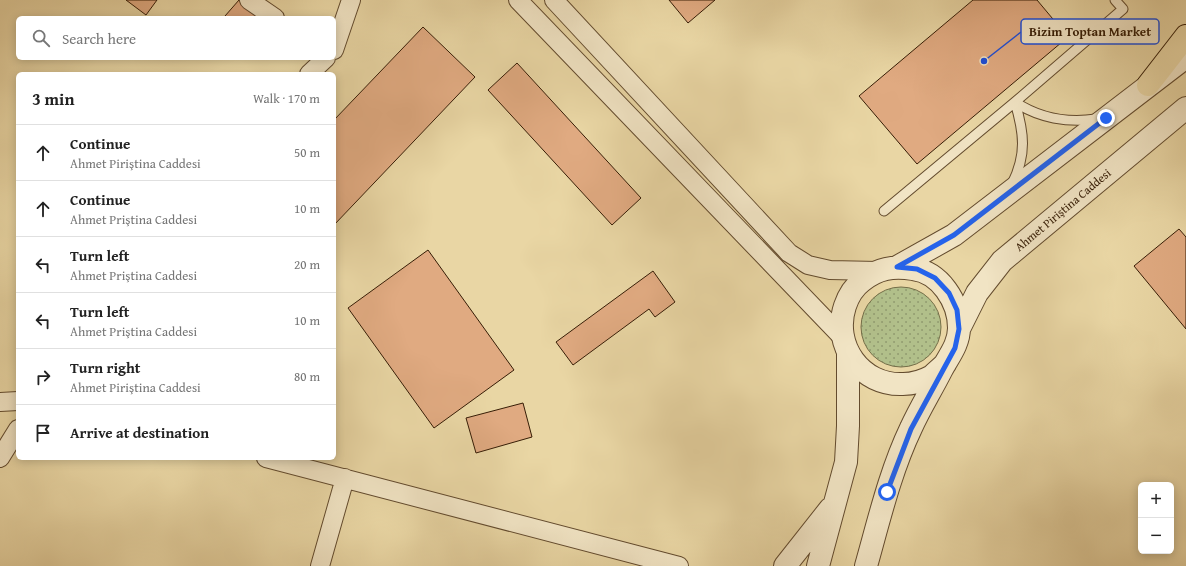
<!DOCTYPE html>
<meta charset="utf-8">
<style>
:root{--surface:#fff;--page:#f6f6f6;--text:#222;--muted:#767676;--line:#e0e0e0}
body{margin:0;font-family:"Gentium Book Plus",serif;background:var(--page);color:var(--text)}
.controls{position:absolute;right:12px;bottom:12px;display:grid;overflow:hidden;border-radius:6px;box-shadow:0 2px 10px #0003}
.controls button{width:36px;height:36px;display:grid;place-items:center;padding:0;border:0;border-bottom:1px solid var(--line);background:var(--surface);color:var(--text);font:20px sans-serif}
.stop{position:absolute;width:12px;height:12px;margin:-9px;border:3px solid #2563eb;border-radius:50%;background:#fff}
.stop.end{background:#2563eb;border-color:#fff;box-shadow:0 1px 4px #0008}
.list{margin:0;padding:0;list-style:none}
h2{display:flex;justify-content:space-between;align-items:center;height:52px;margin:0;padding:0 16px;font-size:17px}
h2 small{font-size:13px;font-weight:400;color:var(--muted)}
.list li{display:grid;grid-template-columns:26px 1fr auto;gap:12px;align-items:center;box-sizing:border-box;height:56px;padding:0 16px;border-top:1px solid var(--line)}
.list b{display:block;font-size:15px;white-space:nowrap}
.list p{margin:0;font-size:13px;white-space:nowrap;color:var(--muted)}
.list em{font-size:13px;font-style:normal;color:var(--muted)}
.icon{flex:none;width:22px;height:22px;fill:none;stroke:currentColor;stroke-width:2;stroke-linecap:round;stroke-linejoin:round}
.map{position:relative;flex:none;width:1186px;height:566px;overflow:hidden}
.search{position:absolute;background:var(--surface);box-shadow:0 2px 10px #0003;left:16px;top:16px;width:320px;height:44px;display:flex;align-items:center;gap:10px;box-sizing:border-box;padding:0 14px;border-radius:6px;color:var(--muted);font-size:15px}
.panel{position:absolute;background:var(--surface);box-shadow:0 2px 10px #0003;left:16px;top:72px;width:320px;height:388px;border-radius:6px}
.map>svg:first-child{display:block}
.grass{fill:url(#grass-dots);stroke:#746e48}
.building{fill:#e0aa81;stroke:#361d06}
.lines{fill:none;stroke-linecap:round;stroke-linejoin:round}
.service-casing{stroke:#634b2e;stroke-width:11}
.minor-casing{stroke:#634b2e;stroke-width:20}
.tertiary-casing{stroke:#634b2e;stroke-width:24}
.trunk-casing{stroke:#361d06;stroke-width:24}
.service{stroke:#f1e4c4;stroke-width:9}
.minor{stroke:#f1e4c4;stroke-width:18}
.tertiary{stroke:#f1e4c4;stroke-width:22}
.trunk{stroke:#e9d6a4;stroke-width:22}
.route{stroke:#2563eb;stroke-width:5}
.labels{text-anchor:middle;stroke-width:4;stroke-linejoin:round;paint-order:stroke}
.street-label{font-size:12px;fill:#361d06;stroke:#f1e4c4}
.leader{fill:none;stroke:#1d4ed8;stroke-width:1.5}
.callout-dot{fill:#1d4ed8;stroke:#f1e4c4;stroke-width:1.5}
.callout{fill:#f1e4c4;stroke:#1d4ed8;stroke-width:1.5}
.callout-label{font-size:13px;text-anchor:middle;font-weight:bold;fill:#361d06}
</style>
<div class="map">
<svg width="1186" height="566" viewBox="0 0 1186 566">
<defs>
<pattern id="grass-dots" width="8" height="8" patternUnits="userSpaceOnUse"><rect width="8" height="8" fill="#b1bf8a"/><path d="M2 2h.1M6 6h.1" fill="none" stroke="#919b6f" stroke-width="1.8" stroke-linecap="round"/></pattern>
</defs>
<rect width="100%" height="100%" fill="#e9d6a4"/>
<filter id="stains"><feTurbulence type="fractalNoise" baseFrequency=".005" numOctaves="4"/><feColorMatrix values="0 0 0 0 .2 0 0 0 0 .09 0 0 0 0 .02 0 0 0 .5 -.17"/></filter>
<radialGradient id="worn" r=".72"><stop offset=".6" stop-color="#630" stop-opacity="0"/><stop offset="1" stop-color="#630" stop-opacity=".3"/></radialGradient>
<!-- grass -->
<path class="grass" d="M861 327a40 40 0 1 1 80 0a40 40 0 1 1-80 0Z"/>
<!-- building -->
<path class="building" d="M 126,0 L 157,0 L 146,15 Z
M 239,0 L 244,0 L 259,14 L 255,18 L 228,18 L 225,16 Z
M 669,0 L 715,0 L 688,23 Z
M 973,0 L 1037,0 L 1068,37 L 917,164 L 859,96 Z
M 423,27 L 475,77 L 334,225 L 334,120 Z
M 517,63 L 641,198 L 612,225 L 488,90 Z
M 1179,229 L 1186,237 L 1186,329 L 1134,266 Z
M 428,250 L 514,370 L 434,428 L 348,308 Z
M 653,271 L 675,302 L 655,317 L 649,309 L 573,365 L 556,342 Z
M 523,403 L 532,437 L 476,453 L 466,418 Z"/>
<g class="lines">
<!-- service casing -->
<g class="service-casing">
<path id="service" d="M 1015,102 C 1039,118 1068,123 1096,119
M 1012,184 C 1027,154 1024,133 1015,102
M 884,211 L 1015,102 L 1123,9 L 1115,0"/>
</g>
<!-- minor casing -->
<g class="minor-casing">
<path id="minor" d="M 249,0 L 275,18
M 518,0 L 843,338
M 554,0 L 789,253 L 808,265 L 830,270 L 878,271
M 334,50 L 351,0
M 309,74 L 326,58
M 0,402 L 18,401
M 0,458 L 18,429
M 266,458 L 679,566
M 320,566 L 345,478"/>
</g>
<!-- tertiary casing -->
<g class="tertiary-casing">
<path id="tertiary" d="M 897,267 L 954,235 L 1186,57
M 959,329 L 977,293 L 1002,261 L 1186,108
M 785,566 L 830,509
M 818,566 L 846,462 L 848,426 L 848,354
M 866,566 C 879,520 890,472 911,428 C 920,408 932,389 942,369 C 949,356 959,344 959,328 C 959,302 940,272 913,269 C 893,266 878,268 862,281 C 854,287 848,297 845,306 C 832,345 861,386 903,384 C 913,384 923,381 932,376 C 936,372 941,368 945,364"/>
</g>
<!-- trunk casing -->
<g class="trunk-casing">
<path id="trunk" d="M 1148,85 L 1186,36"/>
</g>
<!-- service -->
<use href="#service" class="service"/>
<!-- minor -->
<use href="#minor" class="minor"/>
<!-- tertiary -->
<use href="#tertiary" class="tertiary"/>
<!-- trunk -->
<use href="#trunk" class="trunk"/>
</g>
<g class="lines">
<!-- route -->
<path class="route" d="M 887,492 L 911,429 L 955,348 L 959,329 L 957,310 L 949,293 L 935,278 L 917,269 L 897,267 L 954,235 L 1106,118"/>
</g>
<g class="labels">
<!-- street labels -->
<g class="street-label">
<text transform="translate(1063 210) rotate(-40)" y="4">Ahmet Piriştina Caddesi</text>
</g>
</g>
<!-- callouts -->
<path class="leader" d="M984 61L1021 32"/>
<circle class="callout-dot" cx="984" cy="61" r="4"/>
<rect class="callout" x="1021" y="19" width="138" height="25" rx="4"/>
<g class="callout-label">
<text x="1090" y="36">Bizim Toptan Market</text>
</g>
<rect width="100%" height="100%" filter="url(#stains)"/>
<rect width="100%" height="100%" fill="url(#worn)"/>
</svg>
<div class="controls">
<button>+</button>
<button>−</button>
</div>
<div class="stop" style="left:887px;top:492px"></div>
<div class="stop end" style="left:1106px;top:118px"></div>
<div class="search"><svg class="icon" aria-label="search" viewBox="0 0 24 24"><circle cx="10" cy="10" r="6"/><path d="M15 15l6 6"/></svg>Search here</div>
<section class="panel">
<h2>3 min<small>Walk · 170 m</small></h2>
<ul class="list">
<li><svg class="icon" aria-label="ahead" viewBox="0 0 24 24"><path d="M12 20V5M6 11l6-6 6 6"/></svg><div><b>Continue</b><p>Ahmet Piriştina Caddesi</p></div><em>50 m</em></li>
<li><svg class="icon" aria-label="ahead" viewBox="0 0 24 24"><path d="M12 20V5M6 11l6-6 6 6"/></svg><div><b>Continue</b><p>Ahmet Priştina Caddesi</p></div><em>10 m</em></li>
<li><svg class="icon" aria-label="left" viewBox="0 0 24 24"><path d="M17 20v-9H6M10 6l-5 5 5 5"/></svg><div><b>Turn left</b><p>Ahmet Priştina Caddesi</p></div><em>20 m</em></li>
<li><svg class="icon" aria-label="left" viewBox="0 0 24 24"><path d="M17 20v-9H6M10 6l-5 5 5 5"/></svg><div><b>Turn left</b><p>Ahmet Priştina Caddesi</p></div><em>10 m</em></li>
<li><svg class="icon" aria-label="right" viewBox="0 0 24 24"><path d="M7 20v-9h11M14 6l5 5-5 5"/></svg><div><b>Turn right</b><p>Ahmet Piriştina Caddesi</p></div><em>80 m</em></li>
<li><svg class="icon" aria-label="arrive" viewBox="0 0 24 24"><path d="M6 21V4h12l-3 4 3 4H6"/></svg><div><b>Arrive at destination</b></div></li>
</ul>
</section>
</div>
